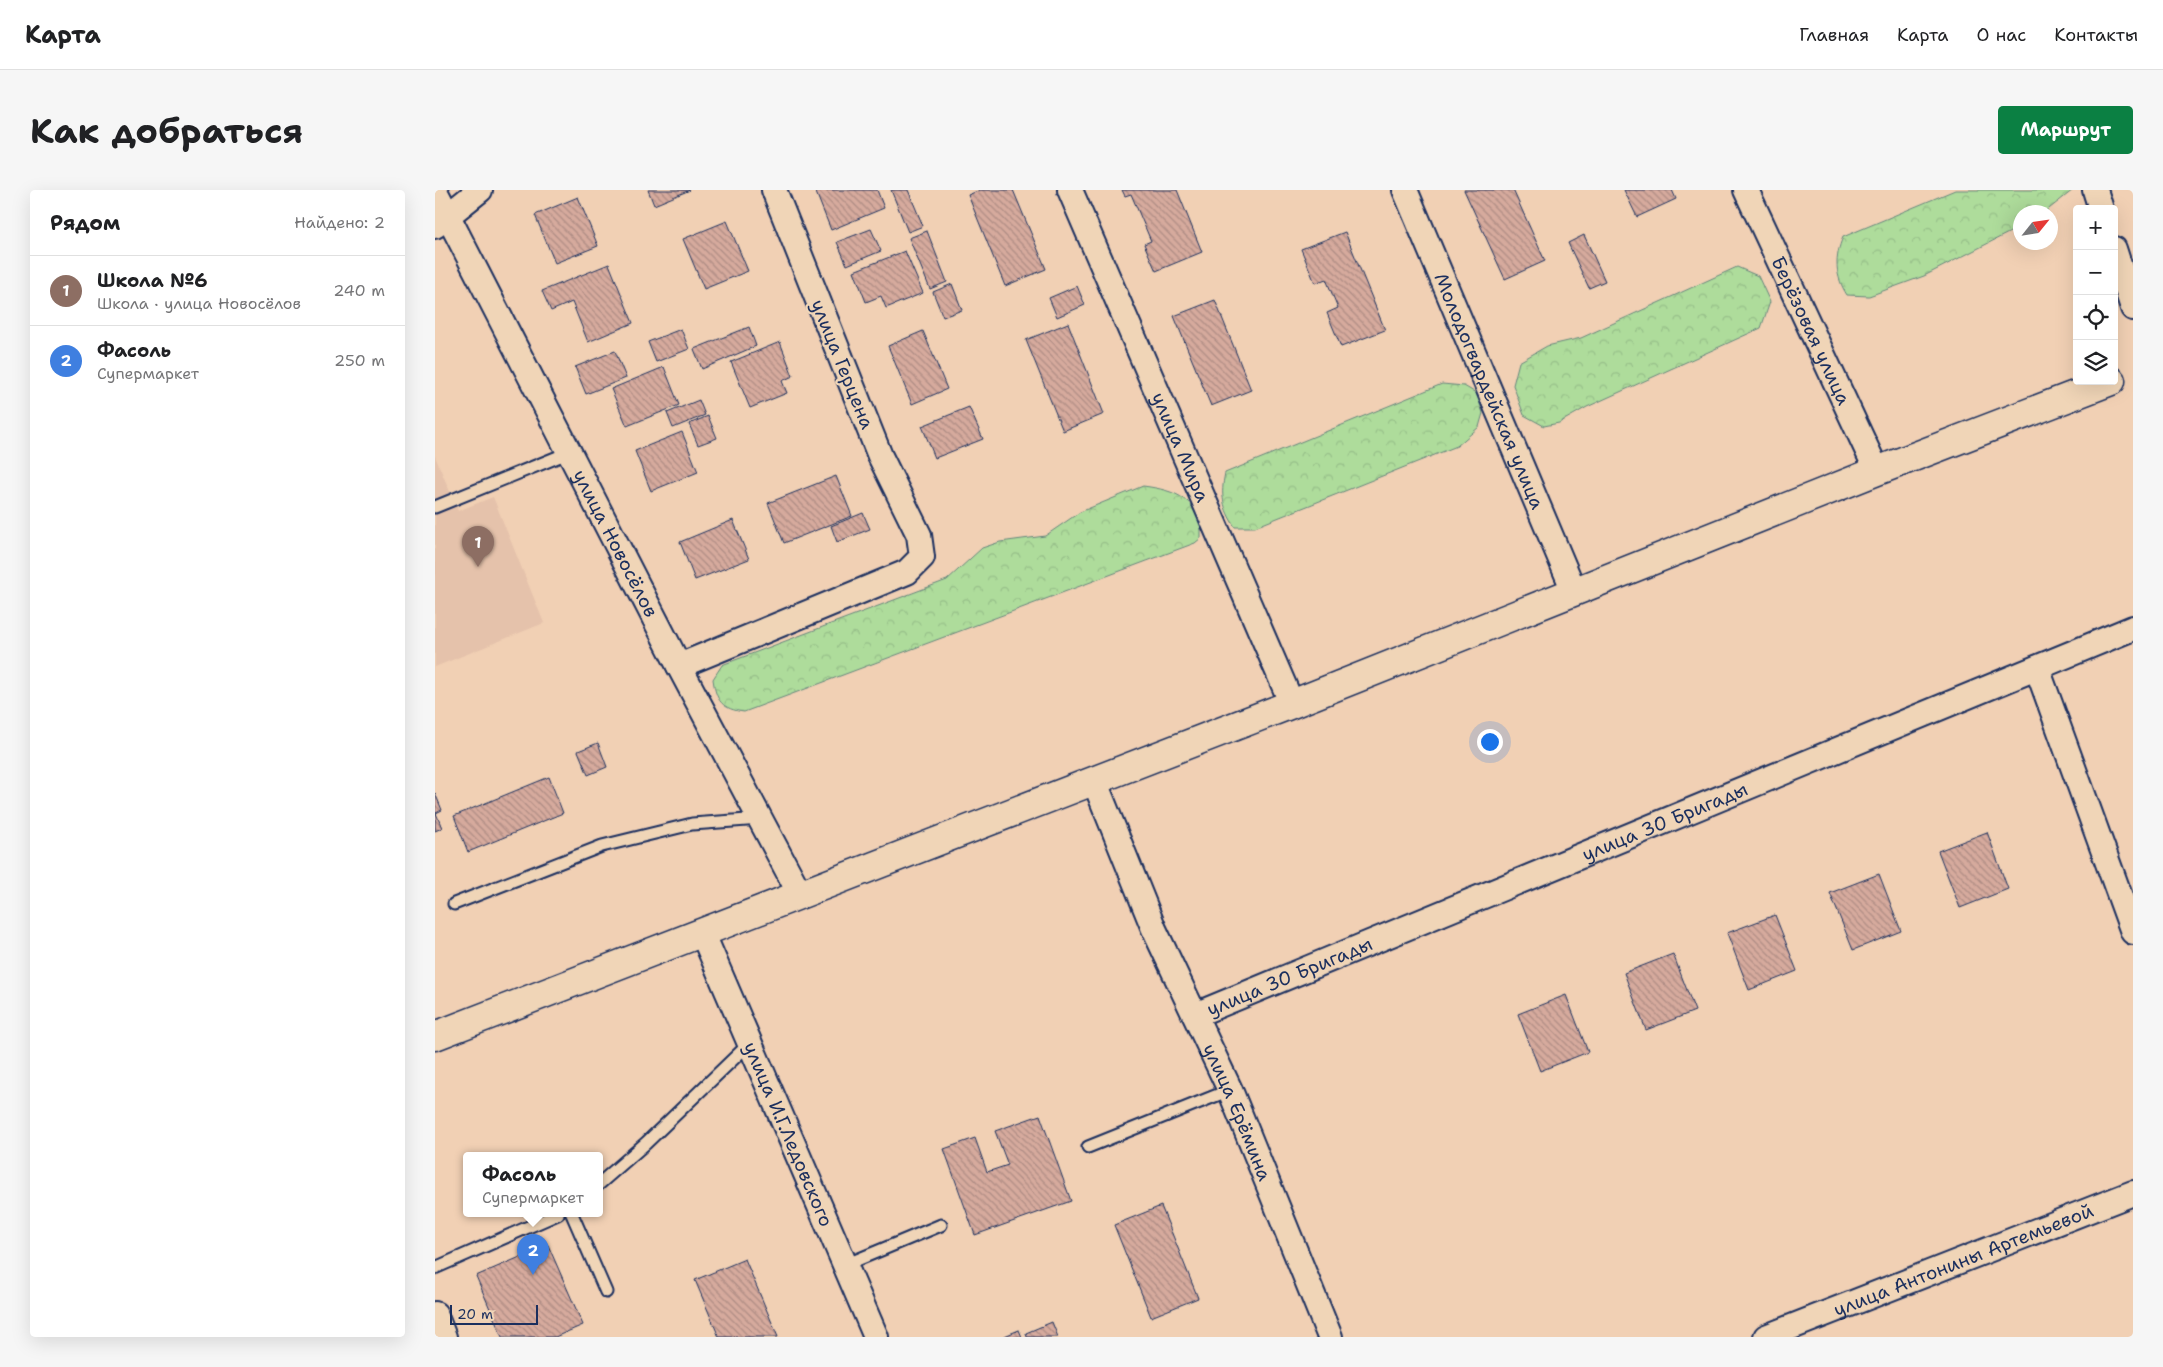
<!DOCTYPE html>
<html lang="ru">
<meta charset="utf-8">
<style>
:root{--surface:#fff;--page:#f6f6f6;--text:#202124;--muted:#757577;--line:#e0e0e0;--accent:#0b8043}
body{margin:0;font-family:"Shantell Sans",sans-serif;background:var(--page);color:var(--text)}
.controls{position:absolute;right:15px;top:15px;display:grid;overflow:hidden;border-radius:5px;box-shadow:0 5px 20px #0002}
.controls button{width:45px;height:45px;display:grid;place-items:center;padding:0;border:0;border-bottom:1px solid var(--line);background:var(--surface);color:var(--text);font:25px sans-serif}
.compass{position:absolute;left:1578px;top:15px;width:45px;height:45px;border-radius:50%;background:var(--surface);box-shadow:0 5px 20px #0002;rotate:60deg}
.scale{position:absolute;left:15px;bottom:12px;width:88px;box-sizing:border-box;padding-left:5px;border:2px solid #1b2f5e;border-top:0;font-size:14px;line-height:18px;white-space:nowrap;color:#1b2f5e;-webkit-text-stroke:4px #f0d5b7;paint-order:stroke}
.you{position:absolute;left:1054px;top:551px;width:18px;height:18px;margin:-12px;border:4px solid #fff;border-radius:50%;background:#1a73e8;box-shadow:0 0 0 8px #1a73e833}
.badge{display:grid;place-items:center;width:32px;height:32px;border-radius:50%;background:var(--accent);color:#fff;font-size:16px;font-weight:700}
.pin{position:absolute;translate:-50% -41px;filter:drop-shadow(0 1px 2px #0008)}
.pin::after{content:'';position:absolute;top:26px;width:18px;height:15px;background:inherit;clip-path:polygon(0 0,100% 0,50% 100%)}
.popup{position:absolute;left:28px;top:962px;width:140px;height:65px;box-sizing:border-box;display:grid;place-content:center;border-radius:5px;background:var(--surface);filter:drop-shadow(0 1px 4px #0005);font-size:16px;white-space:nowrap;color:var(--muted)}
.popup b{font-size:19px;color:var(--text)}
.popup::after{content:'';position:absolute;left:50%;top:100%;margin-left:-10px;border:10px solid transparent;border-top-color:var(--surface)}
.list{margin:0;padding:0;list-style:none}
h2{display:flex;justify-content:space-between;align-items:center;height:65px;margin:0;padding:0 20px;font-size:21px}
h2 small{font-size:16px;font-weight:400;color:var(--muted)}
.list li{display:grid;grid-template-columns:32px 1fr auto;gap:15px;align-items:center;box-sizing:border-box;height:70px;padding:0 20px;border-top:1px solid var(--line)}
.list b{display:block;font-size:19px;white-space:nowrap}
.list p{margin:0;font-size:16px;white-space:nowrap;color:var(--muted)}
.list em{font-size:16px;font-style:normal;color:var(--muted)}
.icon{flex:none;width:28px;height:28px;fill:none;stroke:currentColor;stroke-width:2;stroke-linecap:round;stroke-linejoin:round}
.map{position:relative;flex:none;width:1698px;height:1147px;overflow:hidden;border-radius:5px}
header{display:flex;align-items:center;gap:30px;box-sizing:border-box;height:70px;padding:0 25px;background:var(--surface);border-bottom:1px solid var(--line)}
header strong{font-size:24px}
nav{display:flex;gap:28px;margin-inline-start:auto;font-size:18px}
.intro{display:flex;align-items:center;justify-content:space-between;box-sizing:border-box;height:120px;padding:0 30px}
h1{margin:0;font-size:35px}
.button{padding:12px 22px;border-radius:5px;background:var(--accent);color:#fff;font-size:18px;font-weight:700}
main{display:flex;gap:30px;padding:0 30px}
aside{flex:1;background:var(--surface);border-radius:5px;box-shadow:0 5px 20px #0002}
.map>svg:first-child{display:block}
.built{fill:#e5c2ab}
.forest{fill:url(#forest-crowns);stroke:#64867c}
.building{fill:url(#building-back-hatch);stroke:#1b2f5e}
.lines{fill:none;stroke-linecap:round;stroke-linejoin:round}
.lane-casing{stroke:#1b2f5e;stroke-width:15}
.street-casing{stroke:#1b2f5e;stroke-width:28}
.secondary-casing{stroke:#1b2f5e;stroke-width:31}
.lane{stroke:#f0d5b7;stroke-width:11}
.street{stroke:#f0d5b7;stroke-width:24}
.secondary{stroke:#f0d5b7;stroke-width:28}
.labels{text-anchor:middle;stroke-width:4.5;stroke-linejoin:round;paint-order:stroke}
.street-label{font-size:19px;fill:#1b2f5e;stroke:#f0d5b7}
</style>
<header>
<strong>Карта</strong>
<nav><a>Главная</a><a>Карта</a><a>О нас</a><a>Контакты</a></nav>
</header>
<div class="intro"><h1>Как добраться</h1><a class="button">Маршрут</a></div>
<main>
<aside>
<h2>Рядом<small>Найдено: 2</small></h2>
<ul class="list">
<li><span class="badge" style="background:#8d6e63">1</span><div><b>Школа №6</b><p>Школа · улица Новосёлов</p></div><em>240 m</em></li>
<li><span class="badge" style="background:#3f7fe0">2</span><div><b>Фасоль</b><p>Супермаркет</p></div><em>250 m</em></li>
</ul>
</aside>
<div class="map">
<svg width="1698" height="1147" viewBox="0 0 1698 1147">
<defs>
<pattern id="forest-crowns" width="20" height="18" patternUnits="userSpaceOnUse" patternTransform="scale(1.25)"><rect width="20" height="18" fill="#aedc9b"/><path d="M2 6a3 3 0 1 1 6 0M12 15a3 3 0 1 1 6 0" fill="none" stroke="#95bd88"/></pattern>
<pattern id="building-back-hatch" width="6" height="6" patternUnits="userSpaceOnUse" patternTransform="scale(1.25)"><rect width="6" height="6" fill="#d6aa9d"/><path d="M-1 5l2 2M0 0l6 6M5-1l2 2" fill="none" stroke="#ad8b83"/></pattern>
</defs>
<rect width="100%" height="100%" fill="#f1d0b4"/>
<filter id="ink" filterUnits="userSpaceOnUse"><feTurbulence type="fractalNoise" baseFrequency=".02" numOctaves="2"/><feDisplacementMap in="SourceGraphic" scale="10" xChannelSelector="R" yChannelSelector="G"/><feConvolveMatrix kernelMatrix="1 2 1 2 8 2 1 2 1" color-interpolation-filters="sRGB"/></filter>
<g filter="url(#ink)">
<!-- built -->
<path class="built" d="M 0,266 L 23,321 L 58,307 L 109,433 L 0,477 Z"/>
<!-- forest -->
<path class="forest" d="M 1520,0 L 1638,0 L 1610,22 L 1586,22 L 1585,37 L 1489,86 L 1434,106 L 1412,105 C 1400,86 1399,68 1408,47 Z
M 1302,77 L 1323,86 L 1335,112 L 1326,138 L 1152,217 L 1124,233 L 1109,236 L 1089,225 L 1078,195 L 1084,172 L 1112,156 L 1146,148 Z
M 1007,194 L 1029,196 L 1041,203 L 1048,223 L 1044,237 L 1022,256 L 820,337 L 800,337 C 788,318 785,306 790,283 Z
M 708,296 C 740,300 768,310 766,348 L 760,353 L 309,522 C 287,519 281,511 278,489 L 287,475 L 512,390 L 547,358 L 565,352 L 610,346 L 645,322 Z"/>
<!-- building -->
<path class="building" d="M 213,0 L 255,0 L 219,15 Z
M 380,0 L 442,0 L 449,18 L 396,40 Z
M 456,0 L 473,0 L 488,36 L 473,42 Z
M 545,0 L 578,0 L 611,79 L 570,96 L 533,5 Z
M 687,0 L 742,0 L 767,62 L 721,81 L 709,54 L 716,51 L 696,4 L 690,6 Z
M 1029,0 L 1078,0 L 1110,71 L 1070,89 Z
M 1189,0 L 1237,0 L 1241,9 L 1202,27 Z
M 143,7 L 163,56 L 120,73 L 100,25 Z
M 292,31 L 313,81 L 269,99 L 248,49 Z
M 436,39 L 446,61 L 412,75 L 402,52 Z
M 492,41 L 512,92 L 495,99 L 474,48 Z
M 910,42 L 950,140 L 906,157 L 892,123 L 903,118 L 891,89 L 880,93 L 866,59 Z
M 1149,45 L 1170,91 L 1154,98 L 1133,53 Z
M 470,61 L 488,103 L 451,118 L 446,106 L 431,112 L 419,81 Z
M 174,74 L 198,133 L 153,152 L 137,112 L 116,121 L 107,101 Z
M 517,94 L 527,120 L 508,127 L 498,102 Z
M 642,96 L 650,115 L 622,127 L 614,108 Z
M 780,110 L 816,200 L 776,216 L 739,126 Z
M 633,133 L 669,224 L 628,241 L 591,150 Z
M 314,137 L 321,156 L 267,179 L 259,159 Z
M 246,139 L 254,159 L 221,172 L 213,152 Z
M 488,141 L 512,199 L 477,214 L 453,156 Z
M 345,152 L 358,186 L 347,191 L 352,203 L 315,218 L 296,172 Z
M 180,161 L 191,188 L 151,204 L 140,177 Z
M 229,177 L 244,215 L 192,236 L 176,199 Z
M 264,210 L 270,225 L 238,238 L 232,223 Z
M 534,217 L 548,249 L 500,268 L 487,236 Z
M 273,226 L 282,248 L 263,255 L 254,234 Z
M 247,242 L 263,282 L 216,301 L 200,261 Z
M 401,286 L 417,326 L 349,353 L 333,313 Z
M 428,323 L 435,339 L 402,352 L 396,336 Z
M 298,330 L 314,369 L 260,390 L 245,352 Z
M 163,553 L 172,577 L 153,585 L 143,561 Z
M 114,587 L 128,623 L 33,662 L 19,626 Z
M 0,603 L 7,620 L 1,623 L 7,638 L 0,641 Z
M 1552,642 L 1573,699 L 1525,718 L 1503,661 Z
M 1444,684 L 1466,741 L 1418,760 L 1395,703 Z
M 1340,725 L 1362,781 L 1314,800 L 1292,743 Z
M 1238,764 L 1260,821 L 1211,840 L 1189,783 Z
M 1131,805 L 1153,862 L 1105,881 L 1083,824 Z
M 605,925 L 636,1011 L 540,1045 L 509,959 L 540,948 L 552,982 L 573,975 L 560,941 Z
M 726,1016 L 763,1108 L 716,1127 L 679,1035 Z
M 113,1055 L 148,1135 L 120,1147 L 67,1147 L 41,1086 Z
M 310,1069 L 343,1147 L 284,1147 L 260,1090 Z
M 617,1132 L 623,1147 L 592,1147 L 591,1143 Z
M 584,1140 L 587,1147 L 567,1147 Z"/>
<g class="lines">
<!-- lane casing -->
<g class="lane-casing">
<path id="lane" d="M 0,317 L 135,262
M 19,714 L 167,656 L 257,634 L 326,629
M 653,957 L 795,900
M 164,994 L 211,953 L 315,853
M 137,1024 L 171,1102
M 410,1075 L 506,1035
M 0,1078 L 123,1024"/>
</g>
<!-- street casing -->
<g class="street-casing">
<g id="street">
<path id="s1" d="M 635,0 L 857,514"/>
<path id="s2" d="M 970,0 L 1139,401"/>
<path id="s3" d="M 1311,0 L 1442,281"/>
<path d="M 1660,0 L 1666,19"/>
<path id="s4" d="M 0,1 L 244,476 L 365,704"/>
<path d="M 0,36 L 45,0"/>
<path d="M 1679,59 L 1698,118"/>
<path d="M 244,476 L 472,382 L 487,367 L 484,345 L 445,266 L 339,0"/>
<path d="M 1602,478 L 1698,742"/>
<path id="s5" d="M 659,590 L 719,739 L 795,900 L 895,1147"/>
<path id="s6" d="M 267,742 L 441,1147"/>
<path id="s7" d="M 760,825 L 1698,438"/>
<path d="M 0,1124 L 9,1147"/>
<path id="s8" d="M 1331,1147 L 1698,1003"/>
</g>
</g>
<!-- secondary casing -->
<g class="secondary-casing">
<path id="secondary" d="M 0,846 L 857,514 L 1442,281 L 1676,191"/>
</g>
<!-- lane -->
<use href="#lane" class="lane"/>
<!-- street -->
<use href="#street" class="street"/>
<!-- secondary -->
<use href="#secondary" class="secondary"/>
</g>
</g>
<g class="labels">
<!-- street labels -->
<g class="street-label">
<text dy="7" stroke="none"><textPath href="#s3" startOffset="155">Берёзовая улица</textPath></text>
<text transform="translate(408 174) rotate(68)" y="7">улица Герцена</text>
<text dy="7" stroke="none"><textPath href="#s2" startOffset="218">Молодогвардейская улица</textPath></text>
<text dy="7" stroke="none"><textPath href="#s1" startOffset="280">улица Мира</textPath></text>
<text dy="7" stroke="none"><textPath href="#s4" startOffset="396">улица Новосёлов</textPath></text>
<text dy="7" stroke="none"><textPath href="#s7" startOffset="508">улица 30 Бригады</textPath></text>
<text dy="7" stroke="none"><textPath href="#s7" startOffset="102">улица 30 Бригады</textPath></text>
<text dy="7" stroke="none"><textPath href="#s5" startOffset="362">улица Ерёмина</textPath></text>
<text dy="7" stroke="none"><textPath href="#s6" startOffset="220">улица И.Г.Ледовского</textPath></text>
<text dy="7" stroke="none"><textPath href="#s8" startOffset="212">улица Антонины Артемьевой</textPath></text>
</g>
</g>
</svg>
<div class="controls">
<button>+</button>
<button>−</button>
<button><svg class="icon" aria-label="locate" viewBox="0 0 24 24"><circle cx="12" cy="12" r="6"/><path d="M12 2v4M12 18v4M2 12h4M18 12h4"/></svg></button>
<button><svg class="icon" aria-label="layers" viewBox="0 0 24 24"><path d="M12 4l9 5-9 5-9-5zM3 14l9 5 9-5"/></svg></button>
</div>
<svg class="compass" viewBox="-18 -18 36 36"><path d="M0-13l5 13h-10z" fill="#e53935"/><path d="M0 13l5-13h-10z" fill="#757577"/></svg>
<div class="scale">20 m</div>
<div class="you"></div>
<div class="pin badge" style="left:43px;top:377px;background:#8d6e63">1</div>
<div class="pin badge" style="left:98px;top:1085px;background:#3f7fe0">2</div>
<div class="popup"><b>Фасоль</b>Супермаркет</div>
</div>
</main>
